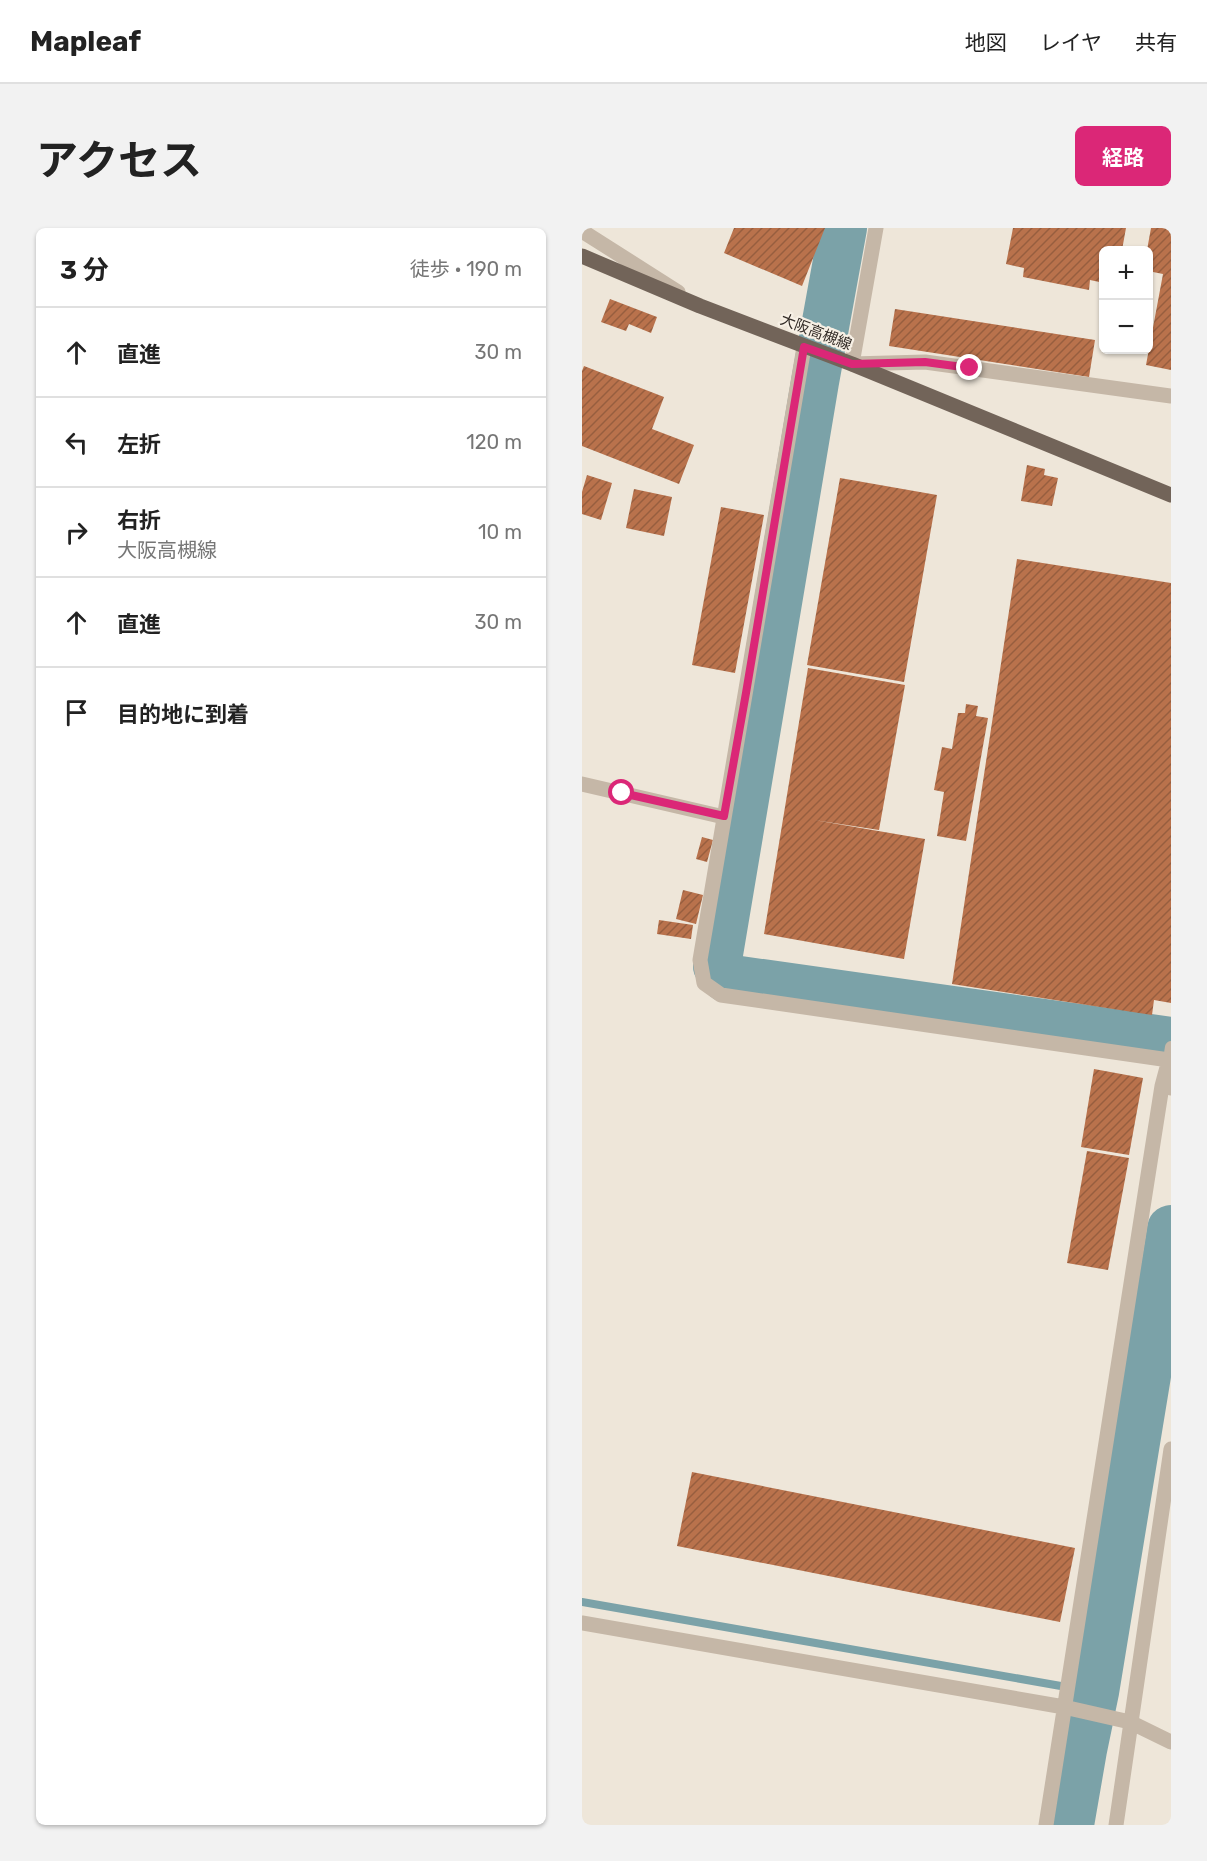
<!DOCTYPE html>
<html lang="ja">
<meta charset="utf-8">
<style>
:root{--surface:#fff;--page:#f2f2f2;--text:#222;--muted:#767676;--line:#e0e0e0;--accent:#db2777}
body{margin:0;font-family:Rubik,"Noto Sans JP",sans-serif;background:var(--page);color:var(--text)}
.controls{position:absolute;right:18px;top:18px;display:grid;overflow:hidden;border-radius:9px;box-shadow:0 2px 4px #0004}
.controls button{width:54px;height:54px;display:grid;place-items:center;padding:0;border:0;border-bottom:2px solid var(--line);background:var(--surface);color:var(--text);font:30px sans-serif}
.stop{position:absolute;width:18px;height:18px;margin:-14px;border:4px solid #db2777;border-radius:50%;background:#fff}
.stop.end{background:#db2777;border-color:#fff;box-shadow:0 2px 6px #0008}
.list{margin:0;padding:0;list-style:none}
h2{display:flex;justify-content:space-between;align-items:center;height:78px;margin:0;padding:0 24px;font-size:26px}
h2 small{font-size:20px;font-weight:400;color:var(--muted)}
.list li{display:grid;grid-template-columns:39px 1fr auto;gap:18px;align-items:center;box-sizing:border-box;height:90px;padding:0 24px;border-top:2px solid var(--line)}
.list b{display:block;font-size:22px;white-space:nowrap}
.list p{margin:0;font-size:20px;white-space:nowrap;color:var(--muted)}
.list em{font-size:20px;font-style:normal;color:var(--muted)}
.icon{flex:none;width:33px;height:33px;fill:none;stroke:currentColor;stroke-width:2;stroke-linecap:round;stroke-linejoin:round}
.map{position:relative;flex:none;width:589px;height:1597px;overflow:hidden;border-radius:9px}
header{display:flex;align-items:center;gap:36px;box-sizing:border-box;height:84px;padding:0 30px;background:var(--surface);border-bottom:2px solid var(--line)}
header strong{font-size:28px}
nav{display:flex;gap:33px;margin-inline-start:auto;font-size:21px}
.intro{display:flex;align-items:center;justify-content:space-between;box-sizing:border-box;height:144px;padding:0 36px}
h1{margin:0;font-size:42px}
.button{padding:15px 27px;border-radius:9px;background:var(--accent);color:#fff;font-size:21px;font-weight:700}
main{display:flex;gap:36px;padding:0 36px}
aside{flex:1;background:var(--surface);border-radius:9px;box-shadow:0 2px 4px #0004}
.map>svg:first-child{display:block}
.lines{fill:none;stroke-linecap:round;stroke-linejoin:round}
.stream{stroke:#7ba2a8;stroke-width:8}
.river{stroke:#7ba2a8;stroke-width:48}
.building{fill:url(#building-hatch)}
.lane{stroke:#c5b7a7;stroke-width:12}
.street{stroke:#c5b7a7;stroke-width:15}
.primary{stroke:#726459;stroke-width:15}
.route{stroke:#db2777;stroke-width:8}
.labels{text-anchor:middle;stroke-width:4.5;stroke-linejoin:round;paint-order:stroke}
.street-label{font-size:15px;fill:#322b26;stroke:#f7f0e5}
</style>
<header>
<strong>Mapleaf</strong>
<nav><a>地図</a><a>レイヤ</a><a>共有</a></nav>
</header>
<div class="intro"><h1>アクセス</h1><a class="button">経路</a></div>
<main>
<aside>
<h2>3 分<small>徒歩 · 190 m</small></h2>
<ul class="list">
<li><svg class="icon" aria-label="ahead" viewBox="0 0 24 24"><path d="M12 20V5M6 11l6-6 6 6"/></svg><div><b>直進</b></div><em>30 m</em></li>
<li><svg class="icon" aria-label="left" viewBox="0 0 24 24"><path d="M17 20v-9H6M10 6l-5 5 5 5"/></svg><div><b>左折</b></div><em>120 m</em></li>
<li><svg class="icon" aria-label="right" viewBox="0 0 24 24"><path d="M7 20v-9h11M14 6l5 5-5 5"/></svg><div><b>右折</b><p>大阪高槻線</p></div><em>10 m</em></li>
<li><svg class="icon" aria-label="ahead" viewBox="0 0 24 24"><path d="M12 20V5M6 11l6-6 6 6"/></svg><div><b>直進</b></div><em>30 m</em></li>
<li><svg class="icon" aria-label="arrive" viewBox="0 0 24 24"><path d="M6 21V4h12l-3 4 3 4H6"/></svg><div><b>目的地に到着</b></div></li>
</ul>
</aside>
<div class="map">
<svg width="589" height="1597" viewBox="0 0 589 1597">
<defs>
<pattern id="building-hatch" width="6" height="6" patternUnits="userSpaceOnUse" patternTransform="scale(1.5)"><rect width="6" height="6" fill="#b9724c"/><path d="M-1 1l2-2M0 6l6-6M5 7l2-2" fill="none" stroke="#975e3f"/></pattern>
</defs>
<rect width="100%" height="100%" fill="#eee6d9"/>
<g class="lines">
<!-- stream -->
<path class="stream" d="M 0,1374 L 513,1464"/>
<!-- river -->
<path class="river" d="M 261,0 L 233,154 L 135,738 L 144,750 L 589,813
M 488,1597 L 501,1522 L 513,1464 L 589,1001"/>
</g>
<!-- building -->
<path class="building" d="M 152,0 L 243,0 L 220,58 L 142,25 Z
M 431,0 L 544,0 L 540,22 L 522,22 L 522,55 L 508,52 L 507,62 L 441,49 L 442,40 L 424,36 Z
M 569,0 L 589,0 L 589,142 L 564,137 L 581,46 L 566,43 L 566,22 L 565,22 Z
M 28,71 L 75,89 L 69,105 L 47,96 L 44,103 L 19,94 Z
M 313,81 L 513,112 L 507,149 L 307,118 Z
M 2,138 L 82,169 L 70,201 L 112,217 L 97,256 L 0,218 L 0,143 Z
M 445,237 L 463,241 L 462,247 L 476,250 L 470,278 L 439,273 Z
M 5,247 L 30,255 L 19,292 L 0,286 L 0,264 Z
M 258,250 L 355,267 L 322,454 L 225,437 Z
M 52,261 L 90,269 L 82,308 L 44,300 Z
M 139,279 L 182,287 L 153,445 L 110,437 Z
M 435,331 L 589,355 L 589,775 L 572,772 L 570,787 L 370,756 Z
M 226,440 L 323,457 L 297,602 L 232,592 L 343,611 L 322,731 L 182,706 Z
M 384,476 L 396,478 L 394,488 L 406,490 L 384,613 L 355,608 L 362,564 L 352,562 L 360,519 L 370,521 L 376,485 L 383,485 Z
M 120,609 L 131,612 L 125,634 L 114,631 Z
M 101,662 L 121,667 L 114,696 L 94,691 Z
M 77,692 L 111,697 L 109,711 L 75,706 Z
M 512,841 L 561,850 L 547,927 L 499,919 Z
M 505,923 L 547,930 L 526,1042 L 485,1035 Z
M 110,1244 L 493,1320 L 478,1394 L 95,1318 Z"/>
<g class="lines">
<!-- lane -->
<path class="lane" d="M 587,832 L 589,819"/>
<!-- street -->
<path class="street" d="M 294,0 L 270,136 L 343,134 L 589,168
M 0,3 L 96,64
M 222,119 L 118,732 L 122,755 L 139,767 L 587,832 L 580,858 L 589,860
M 0,556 L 142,589
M 0,1395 L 482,1479 L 548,1494 L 589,1514
M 464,1597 L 580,858
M 534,1597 L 589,1221"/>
<!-- primary -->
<path class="primary" d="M 0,28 L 118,78 L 270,136 L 589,267"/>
</g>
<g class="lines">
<!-- route -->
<path class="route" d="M 40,565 L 142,588 L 164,465 L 222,119 L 270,136 L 343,134 L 388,140"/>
</g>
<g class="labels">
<!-- street labels -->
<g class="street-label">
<text transform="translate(234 104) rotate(21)" y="5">大阪高槻線</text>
</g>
</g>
</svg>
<div class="controls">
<button>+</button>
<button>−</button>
</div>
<div class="stop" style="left:40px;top:565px"></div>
<div class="stop end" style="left:388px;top:140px"></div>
</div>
</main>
